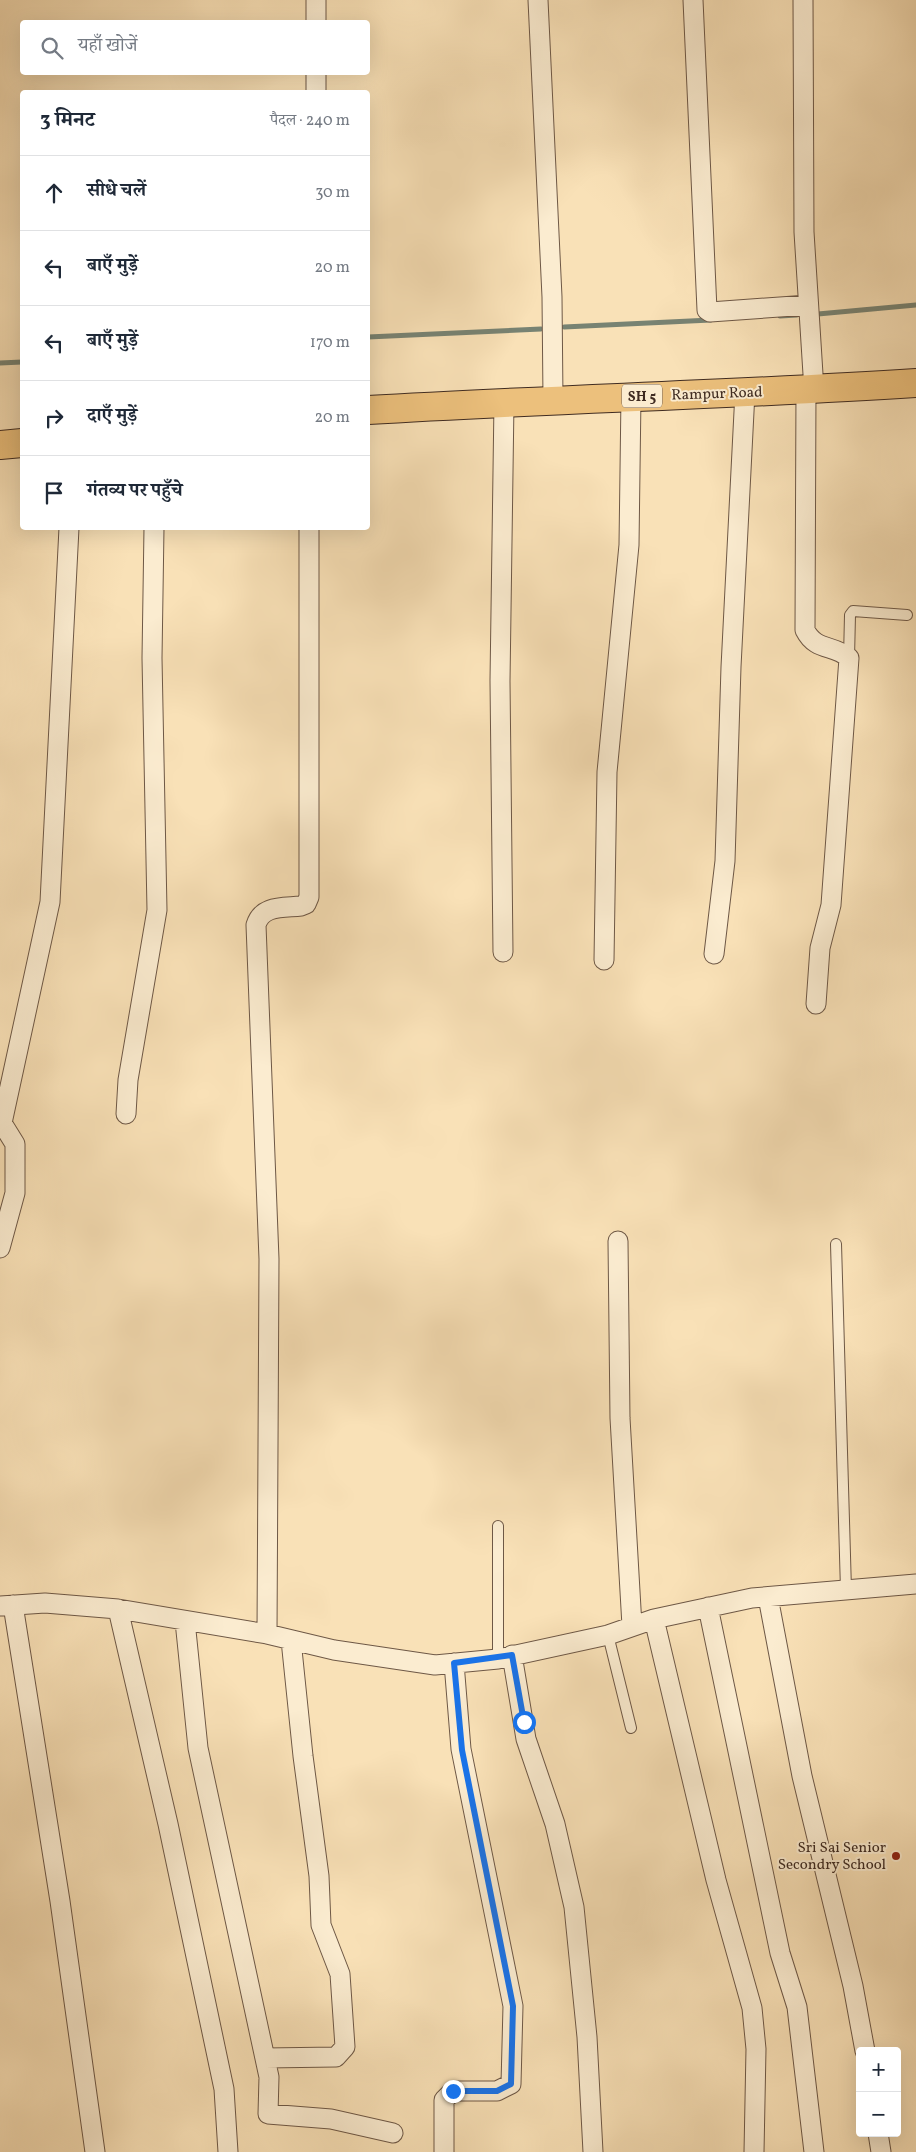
<!DOCTYPE html>
<html lang="hi">
<meta charset="utf-8">
<style>
:root{--surface:#fff;--page:#f6f6f7;--text:#1f2937;--muted:#747a83;--line:#e0e1e3}
body{margin:0;font-family:Vollkorn,"Noto Serif Devanagari",serif;background:var(--page);color:var(--text)}
.controls{position:absolute;right:15px;bottom:15px;display:grid;overflow:hidden;border-radius:5px;box-shadow:0 5px 20px #0002}
.controls button{width:45px;height:45px;display:grid;place-items:center;padding:0;border:0;border-bottom:1px solid var(--line);background:var(--surface);color:var(--text);font:25px sans-serif}
.stop{position:absolute;width:15px;height:15px;margin:-11px;border:4px solid #1a73e8;border-radius:50%;background:#fff}
.stop.end{background:#1a73e8;border-color:#fff;box-shadow:0 1px 5px #0008}
.list{margin:0;padding:0;list-style:none}
h2{display:flex;justify-content:space-between;align-items:center;height:65px;margin:0;padding:0 20px;font-size:21px}
h2 small{font-size:16px;font-weight:400;color:var(--muted)}
.list li{display:grid;grid-template-columns:32px 1fr auto;gap:15px;align-items:center;box-sizing:border-box;height:75px;padding:0 20px;border-top:1px solid var(--line)}
.list b{display:block;font-size:19px;white-space:nowrap}
.list em{font-size:16px;font-style:normal;color:var(--muted)}
.icon{flex:none;width:28px;height:28px;fill:none;stroke:currentColor;stroke-width:2;stroke-linecap:round;stroke-linejoin:round}
.map{position:relative;flex:none;width:916px;height:2152px;overflow:hidden}
.search{position:absolute;background:var(--surface);box-shadow:0 5px 20px #0002;left:20px;top:20px;width:350px;height:55px;display:flex;align-items:center;gap:12px;box-sizing:border-box;padding:0 18px;border-radius:5px;color:var(--muted);font-size:19px}
.panel{position:absolute;background:var(--surface);box-shadow:0 5px 20px #0002;left:20px;top:90px;width:350px;height:440px;border-radius:5px}
.map>svg:first-child{display:block}
.lines{fill:none;stroke-linecap:round;stroke-linejoin:round}
.stream{stroke:#788373;stroke-width:5}
.lane-casing{stroke:#6e5846;stroke-width:12}
.street-casing{stroke:#6e5846;stroke-width:21}
.primary-casing{stroke:#3f2b21;stroke-width:30}
.lane{stroke:#fbecd0;stroke-width:10}
.street{stroke:#fbecd0;stroke-width:19}
.primary{stroke:#ecc07c;stroke-width:28}
.route{stroke:#1a73e8;stroke-width:6}
.poi-dot{fill:#8f2418;stroke:#fbecd0;stroke-width:2}
.labels{text-anchor:middle;stroke-width:4;stroke-linejoin:round;paint-order:stroke}
.shield{fill:#fbecd0;stroke:#776556;stroke-width:1}
.shield-label{font-size:14px;font-weight:bold;fill:#3f2b21}
.street-label{font-size:15px;fill:#3f2b21;stroke:#fbecd0}
.poi-label{font-size:15px;fill:#3f2b21;stroke:#fbecd0;text-anchor:end}
</style>
<div class="map">
<svg width="916" height="2152" viewBox="0 0 916 2152">
<rect width="100%" height="100%" fill="#f9e1b7"/>
<filter id="stains"><feTurbulence type="fractalNoise" baseFrequency=".004" numOctaves="4"/><feColorMatrix values="0 0 0 0 .2 0 0 0 0 .09 0 0 0 0 .02 0 0 0 .5 -.17"/></filter>
<radialGradient id="worn" r=".72"><stop offset=".6" stop-color="#630" stop-opacity="0"/><stop offset="1" stop-color="#630" stop-opacity=".3"/></radialGradient>
<g class="lines">
<!-- stream -->
<path class="stream" d="M 818,314 L 916,305
M 780,316 L 797,315
M 564,327 L 711,320
M 368,337 L 541,329
M 0,363 L 22,362"/>
<!-- lane casing -->
<g class="lane-casing">
<path id="lane" d="M 849,658 L 850,615 L 853,611 L 907,615
M 836,1244 L 846,1590
M 498,1526 L 498,1659
M 608,1635 L 631,1728"/>
</g>
<!-- street casing -->
<g class="street-casing">
<path id="street" d="M 316,0 L 316,22
M 538,0 L 552,297 L 553,399
M 693,0 L 707,310 L 710,312 L 808,305
M 803,0 L 804,232 L 814,390
M 316,72 L 316,92
M 806,390 L 805,630 C 816,652 834,644 849,658 L 831,905 L 820,948 L 816,1004
M 503,952 L 500,681 L 504,402
M 714,954 L 725,861 L 731,667 L 745,392
M 604,960 L 607,772 L 629,545 L 631,396
M 126,1114 L 128,1080 L 157,910 L 152,658 L 154,528
M 618,1241 L 620,1418 L 632,1626
M 0,1248 L 15,1193 L 15,1144 L 2,1123 L 50,902 L 69,528
M 768,1597 L 802,1776 L 853,1986 L 865,2051
M 13,1605 L 60,1901 L 95,2152
M 0,1606 L 45,1603 L 118,1609 L 267,1634 L 334,1650 L 435,1665 L 498,1659 L 608,1635 L 654,1619 L 752,1598 L 916,1584
M 708,1607 L 780,1953 L 797,2007 L 814,2152
M 118,1609 L 168,1824 L 224,2089 L 228,2152
M 654,1619 L 716,1880 L 752,2008 L 756,2049 L 754,2152
M 185,1621 L 198,1748 L 269,2077 L 268,2114 L 331,2119 L 393,2133
M 267,1634 L 269,1259 L 256,925 C 262,905 283,908 301,906 L 306,904 L 309,897 L 309,528
M 512,1655 L 526,1739 L 555,1824 L 574,1907 L 587,2037 L 593,2152
M 265,2058 L 336,2057 L 345,2047 L 340,1974 L 321,1925 L 319,1876 L 303,1756 L 291,1640
M 878,2133 L 881,2152
M 444,2152 L 444,2100 L 453,2091 L 497,2091 L 511,2084 L 513,2006 L 461,1749 L 454,1663"/>
</g>
<!-- primary casing -->
<g class="primary-casing">
<path id="primary" d="M 368,410 C 550,399 733,395 916,383
M 0,445 L 22,443"/>
</g>
<!-- lane -->
<use href="#lane" class="lane"/>
<!-- street -->
<use href="#street" class="street"/>
<!-- primary -->
<use href="#primary" class="primary"/>
</g>
<g class="lines">
<!-- route -->
<path class="route" d="M 453,2091 L 497,2091 L 511,2084 L 513,2006 L 462,1750 L 454,1663 L 512,1655 L 524,1722"/>
</g>
<!-- markers -->
<circle class="poi-dot" cx="896" cy="1856" r="5"/>
<g class="labels">
<!-- shield labels -->
<rect class="shield" x="622" y="384.5" width="40" height="23" rx="4"/>
<g class="shield-label">
<text x="642" y="401">SH 5</text>
</g>
<!-- street labels -->
<g class="street-label">
<text transform="translate(717 393) rotate(-2)" y="5">Rampur Road</text>
</g>
<!-- poi labels -->
<g class="poi-label">
<text x="886" y="1852">Sri Sai Senior<tspan x="886" dy="17">Secondry School</tspan></text>
</g>
</g>
<rect width="100%" height="100%" filter="url(#stains)"/>
<rect width="100%" height="100%" fill="url(#worn)"/>
</svg>
<div class="controls">
<button>+</button>
<button>−</button>
</div>
<div class="stop" style="left:524px;top:1722px"></div>
<div class="stop end" style="left:453px;top:2091px"></div>
<div class="search"><svg class="icon" aria-label="search" viewBox="0 0 24 24"><circle cx="10" cy="10" r="6"/><path d="M15 15l6 6"/></svg>यहाँ खोजें</div>
<section class="panel">
<h2>3 मिनट<small>पैदल · 240 m</small></h2>
<ul class="list">
<li><svg class="icon" aria-label="ahead" viewBox="0 0 24 24"><path d="M12 20V5M6 11l6-6 6 6"/></svg><div><b>सीधे चलें</b></div><em>30 m</em></li>
<li><svg class="icon" aria-label="left" viewBox="0 0 24 24"><path d="M17 20v-9H6M10 6l-5 5 5 5"/></svg><div><b>बाएँ मुड़ें</b></div><em>20 m</em></li>
<li><svg class="icon" aria-label="left" viewBox="0 0 24 24"><path d="M17 20v-9H6M10 6l-5 5 5 5"/></svg><div><b>बाएँ मुड़ें</b></div><em>170 m</em></li>
<li><svg class="icon" aria-label="right" viewBox="0 0 24 24"><path d="M7 20v-9h11M14 6l5 5-5 5"/></svg><div><b>दाएँ मुड़ें</b></div><em>20 m</em></li>
<li><svg class="icon" aria-label="arrive" viewBox="0 0 24 24"><path d="M6 21V4h12l-3 4 3 4H6"/></svg><div><b>गंतव्य पर पहुँचे</b></div></li>
</ul>
</section>
</div>
